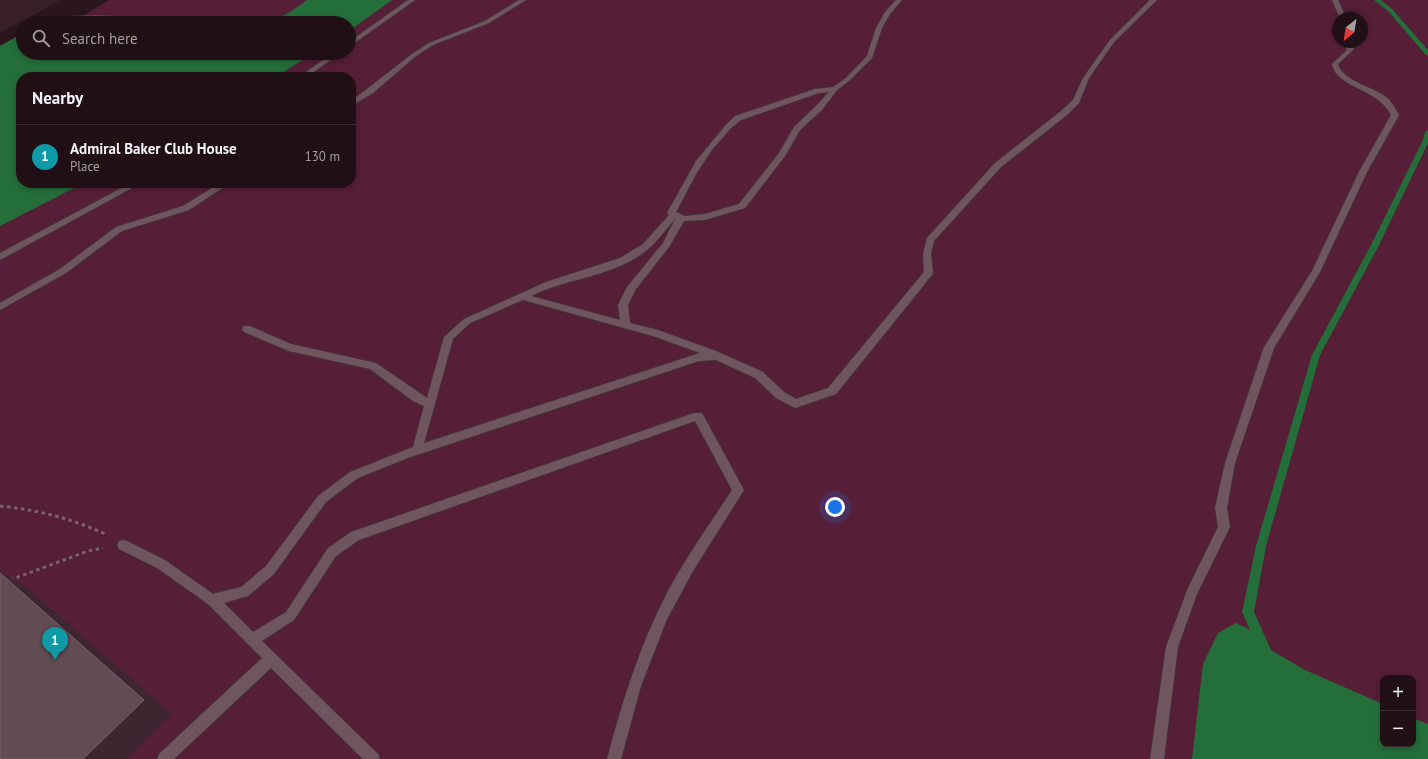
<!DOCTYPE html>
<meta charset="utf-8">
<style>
:root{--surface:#201016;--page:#2d1e23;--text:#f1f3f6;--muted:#a29da1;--line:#3d3035;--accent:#4ed675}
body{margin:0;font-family:"PT Sans",sans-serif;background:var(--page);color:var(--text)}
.controls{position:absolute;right:12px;bottom:12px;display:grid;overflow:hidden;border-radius:8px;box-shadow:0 2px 6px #0003}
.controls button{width:36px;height:36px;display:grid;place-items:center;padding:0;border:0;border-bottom:1px solid var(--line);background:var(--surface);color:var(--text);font:20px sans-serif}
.compass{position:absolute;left:1332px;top:12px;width:36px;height:36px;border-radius:50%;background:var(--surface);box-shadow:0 2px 6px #0003;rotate:210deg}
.you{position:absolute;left:835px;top:507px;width:14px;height:14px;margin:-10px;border:3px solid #fff;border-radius:50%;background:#1a73e8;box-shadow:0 0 0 6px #1a73e833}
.badge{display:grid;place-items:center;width:26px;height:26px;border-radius:50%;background:var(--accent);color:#fff;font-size:13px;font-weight:700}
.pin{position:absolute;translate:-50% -33px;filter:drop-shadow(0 1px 2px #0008)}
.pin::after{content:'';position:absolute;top:21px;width:14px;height:12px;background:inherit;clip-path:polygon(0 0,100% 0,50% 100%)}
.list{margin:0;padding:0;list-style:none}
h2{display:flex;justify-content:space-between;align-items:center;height:52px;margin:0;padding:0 16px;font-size:17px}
h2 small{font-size:13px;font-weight:400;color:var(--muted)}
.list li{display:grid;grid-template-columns:26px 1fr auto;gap:12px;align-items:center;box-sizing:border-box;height:64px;padding:0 16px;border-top:1px solid var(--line)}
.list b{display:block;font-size:15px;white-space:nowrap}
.list p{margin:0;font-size:13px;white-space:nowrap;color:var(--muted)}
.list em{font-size:13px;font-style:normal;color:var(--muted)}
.icon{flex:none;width:22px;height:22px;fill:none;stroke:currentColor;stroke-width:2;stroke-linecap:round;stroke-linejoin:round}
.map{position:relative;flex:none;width:1428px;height:759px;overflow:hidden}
.search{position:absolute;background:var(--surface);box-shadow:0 2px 6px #0003;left:16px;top:16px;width:340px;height:44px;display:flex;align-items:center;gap:10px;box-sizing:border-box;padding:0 14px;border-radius:22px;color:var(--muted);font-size:15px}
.panel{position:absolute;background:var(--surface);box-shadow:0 2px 6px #0003;left:16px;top:72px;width:340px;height:116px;border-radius:16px}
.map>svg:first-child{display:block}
.built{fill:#391f29}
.green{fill:#561e37;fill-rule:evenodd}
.water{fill:#246e3a}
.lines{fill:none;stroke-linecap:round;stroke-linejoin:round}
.stream{fill:#246e3a;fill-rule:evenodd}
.lane-casing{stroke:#433338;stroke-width:2}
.path{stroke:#76646b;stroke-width:3;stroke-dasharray:3.5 3.5;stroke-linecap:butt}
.lane{fill:#6f555e;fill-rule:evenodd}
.shaded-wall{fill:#3d262f}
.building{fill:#624c54;stroke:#756068}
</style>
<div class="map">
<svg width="1428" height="759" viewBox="0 0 1428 759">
<rect width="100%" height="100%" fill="#2b161e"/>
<!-- built -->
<path class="built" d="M 0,0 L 60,0 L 0,33 Z"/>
<!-- green -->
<path class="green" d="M 109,0 L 1428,0 L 1428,759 L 0,759 L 0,66 L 23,53 L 349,53 L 349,23 L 71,23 ZM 1338,18 L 1362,18 L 1362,42 L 1338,42 ZM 21,77 L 351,77 L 351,183 L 21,183 ZM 1383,678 L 1413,678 L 1413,744 L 1383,744 Z"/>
<!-- water -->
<path class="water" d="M 307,0 L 392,0 L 349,31 L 349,23 L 268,23 L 290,12 Z
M 95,15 L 117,16 L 157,23 L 43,23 L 68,16 Z
M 23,33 L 23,53 L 314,53 L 275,77 L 21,77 L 21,183 L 84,183 L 0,226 L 0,46 Z
M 1236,623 L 1249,629 L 1269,649 L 1305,670 L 1383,704 L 1383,744 L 1413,744 L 1413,718 L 1428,724 L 1428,759 L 1192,759 L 1203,664 L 1218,633 Z"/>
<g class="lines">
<!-- stream -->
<path class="stream" d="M 1374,0 L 1381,0 L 1392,9 L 1428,50 L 1428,56 L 1426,55 L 1388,11 Z
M 1428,130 L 1428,143 L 1379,245 L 1320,355 L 1266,546 L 1254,612 L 1271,650 L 1269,654 L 1265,656 L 1261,654 L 1242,612 L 1256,546 L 1312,355 L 1371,245 L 1423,140 L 1425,132 Z"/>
<!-- lane casing -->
<g class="lane-casing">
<path id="lane" d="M 408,0 L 415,0 L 349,47 L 349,42 Z
M 519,0 L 526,0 L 489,23 L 433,45 L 416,56 L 373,93 L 351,106 L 351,101 L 367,89 L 412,54 L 429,43 L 485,21 Z
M 896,0 L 902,0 L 890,14 L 882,28 L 872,58 L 850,80 L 837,90 L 822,110 L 800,130 L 785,156 L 745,208 L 705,220 L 684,221 L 669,247 L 636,289 L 628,305 L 630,323 L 658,330 L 716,351 L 763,372 L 784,392 L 796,399 L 828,388 L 924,272 L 923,254 L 927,238 L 995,163 L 1061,111 L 1073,100 L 1083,78 L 1110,40 L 1150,0 L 1157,0 L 1114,42 L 1089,78 L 1079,103 L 1067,115 L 1001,167 L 934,241 L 931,254 L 933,273 L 932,275 L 836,394 L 795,408 L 776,398 L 755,378 L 716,360 L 699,361 L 408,458 L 358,478 L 326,502 L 274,574 L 248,596 L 224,603 L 253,632 L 286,612 L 328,548 L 351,532 L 694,413 L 702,413 L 744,490 L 693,571 L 667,619 L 641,686 L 621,759 L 607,759 C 622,702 640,645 667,593 C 686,557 710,524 732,490 L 695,421 L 359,540 L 336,556 L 294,620 L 262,641 L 378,754 L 380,759 L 363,759 L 271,668 L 174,759 L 157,759 L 159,754 L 262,658 L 208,604 L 157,568 L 119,549 L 117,545 L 119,541 L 123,540 L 127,541 L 165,560 L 213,594 L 241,587 L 266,566 L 318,496 L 350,472 L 413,447 L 424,406 L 413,401 L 370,369 L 289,351 L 244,332 L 242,329 L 244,326 L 250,326 L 291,344 L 376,363 L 427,398 L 444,337 L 464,319 L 546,282 L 620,258 L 643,244 L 669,215 L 667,213 L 696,161 L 725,126 L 735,116 L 815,89 L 833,87 L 846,78 L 867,56 L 876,28 L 885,12 ZM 829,92 L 816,106 L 794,127 L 779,153 L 739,204 L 705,214 L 685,216 L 676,212 L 696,174 L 711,151 L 730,129 L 741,120 L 819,93 ZM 675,219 L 663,243 L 627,287 L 618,305 L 620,320 L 531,296 C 567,278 611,277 643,253 C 656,244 665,230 675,219 ZM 523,300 L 653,336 L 700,353 L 424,443 L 453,339 L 470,323 Z
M 1332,0 L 1338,0 L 1346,18 L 1340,18 Z
M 1348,42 L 1354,42 L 1354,49 L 1338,64 C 1342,81 1374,87 1386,97 C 1392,102 1395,108 1399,115 L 1367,172 L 1320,272 L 1274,348 L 1235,463 L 1227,508 L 1230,527 L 1197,594 L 1178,647 L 1164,759 L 1150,759 L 1166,647 L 1188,588 L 1218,527 L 1215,508 L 1225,463 L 1264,347 L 1312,271 L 1359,172 L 1391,115 C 1378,88 1336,88 1332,64 L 1346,51 Z
M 333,53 L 340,53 L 307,77 L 299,77 Z
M 131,183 L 141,183 L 0,260 L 0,253 Z
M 220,183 L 230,183 L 189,210 L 122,231 L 66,273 L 0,310 L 0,303 L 60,269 L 116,227 L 183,206 Z"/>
</g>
<!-- path -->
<path class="path" d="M 0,506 C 37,510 71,518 105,534
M 10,580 L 88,551 L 103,548"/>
<!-- lane -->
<use href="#lane" class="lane"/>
</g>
<!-- shaded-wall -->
<path class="shaded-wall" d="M 0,571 L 25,586 L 172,714 L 127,759 L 83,759 L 0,573 Z"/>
<!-- building -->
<path class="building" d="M 0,573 L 144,700 L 83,759 L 0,759 Z"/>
</svg>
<div class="controls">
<button>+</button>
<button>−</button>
</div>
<svg class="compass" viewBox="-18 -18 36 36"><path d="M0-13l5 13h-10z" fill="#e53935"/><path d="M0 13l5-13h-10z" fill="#a29da1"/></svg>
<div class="you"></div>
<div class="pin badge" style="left:55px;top:660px;background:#0f9aa8">1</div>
<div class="search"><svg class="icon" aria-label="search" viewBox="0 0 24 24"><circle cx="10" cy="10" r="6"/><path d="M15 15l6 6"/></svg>Search here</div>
<section class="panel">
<h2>Nearby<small></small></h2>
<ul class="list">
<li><span class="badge" style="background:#0f9aa8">1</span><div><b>Admiral Baker Club House</b><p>Place</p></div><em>130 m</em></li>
</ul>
</section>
</div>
